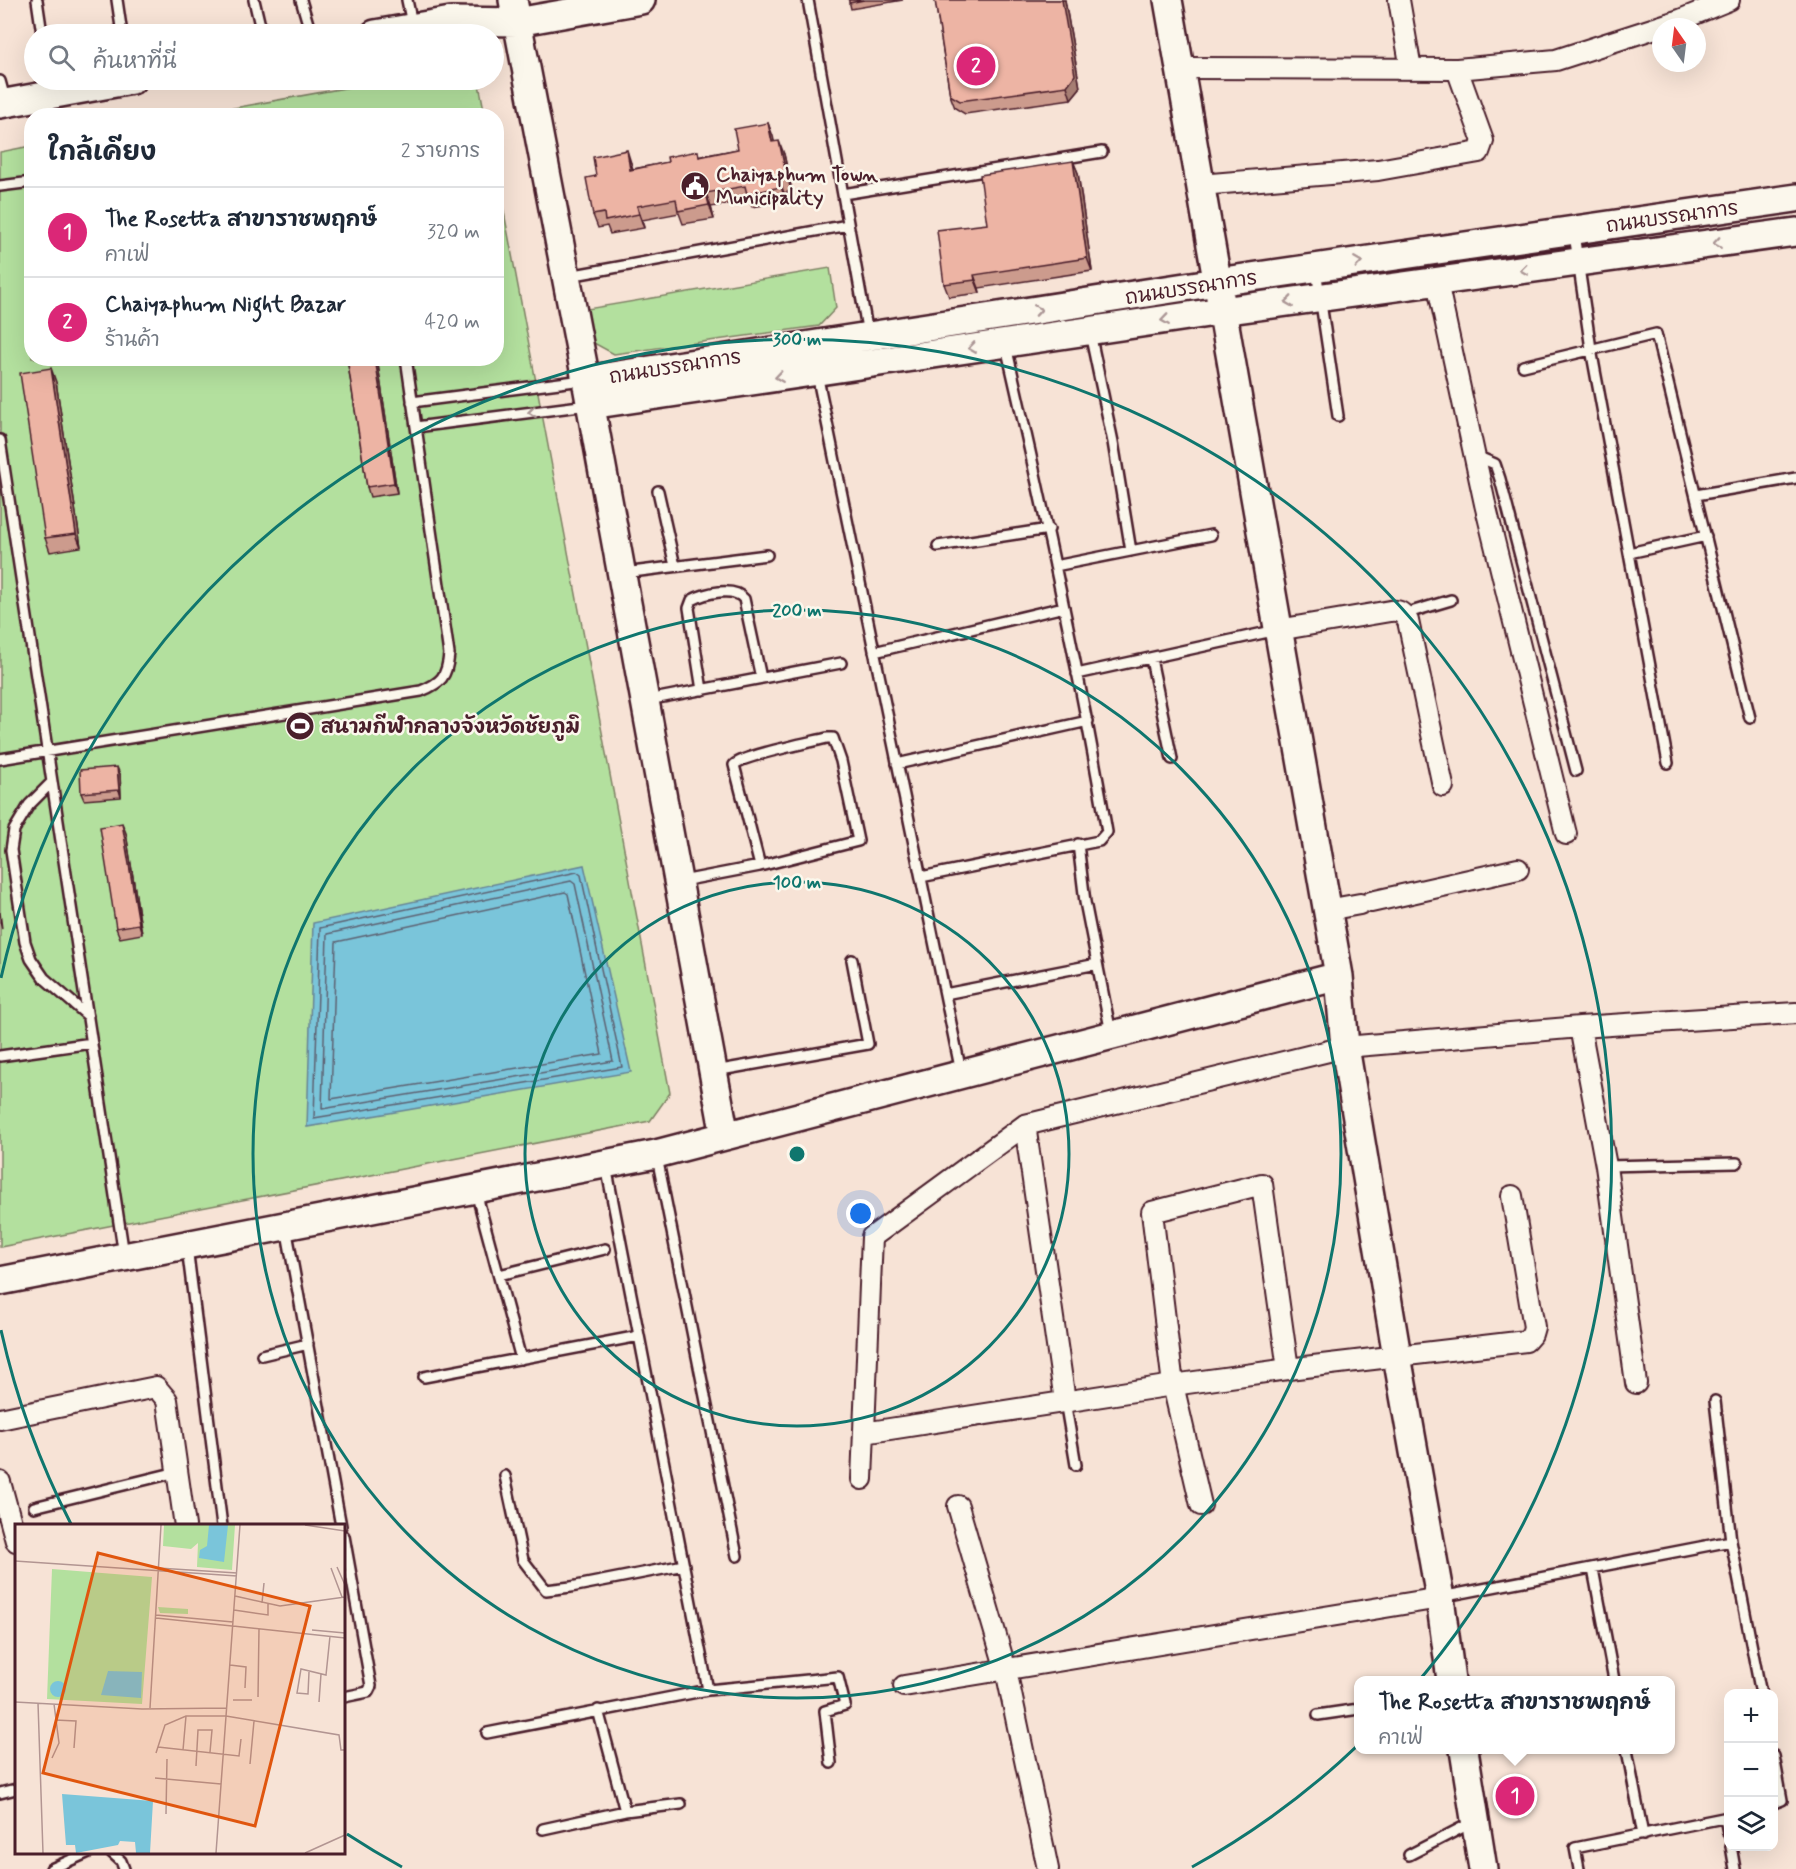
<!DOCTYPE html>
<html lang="th">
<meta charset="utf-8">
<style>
:root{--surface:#fff;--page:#f6f6f7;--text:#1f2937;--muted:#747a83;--line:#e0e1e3;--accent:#db2777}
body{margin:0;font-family:Mynerve,"Playpen Sans Thai",sans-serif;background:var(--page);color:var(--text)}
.controls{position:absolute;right:18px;bottom:18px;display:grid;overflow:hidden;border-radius:12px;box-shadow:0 6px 24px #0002}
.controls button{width:54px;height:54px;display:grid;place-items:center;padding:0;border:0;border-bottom:2px solid var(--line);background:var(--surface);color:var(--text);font:30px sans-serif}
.compass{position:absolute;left:1652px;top:18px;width:54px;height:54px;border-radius:50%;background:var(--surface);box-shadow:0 6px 24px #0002;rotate:346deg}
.you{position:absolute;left:861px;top:1214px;width:21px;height:21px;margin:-15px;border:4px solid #fff;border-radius:50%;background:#1a73e8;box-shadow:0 0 0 9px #1a73e833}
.badge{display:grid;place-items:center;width:39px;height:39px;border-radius:50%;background:var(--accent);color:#fff;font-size:20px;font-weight:700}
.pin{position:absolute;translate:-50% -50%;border:3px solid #fff;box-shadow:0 2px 6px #0006}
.popup{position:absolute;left:1354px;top:1676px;width:321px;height:78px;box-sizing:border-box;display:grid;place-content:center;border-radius:12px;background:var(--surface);filter:drop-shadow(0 2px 4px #0005);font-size:20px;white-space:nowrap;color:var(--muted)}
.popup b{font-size:22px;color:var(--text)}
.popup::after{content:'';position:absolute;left:50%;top:100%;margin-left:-12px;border:12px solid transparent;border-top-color:var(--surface)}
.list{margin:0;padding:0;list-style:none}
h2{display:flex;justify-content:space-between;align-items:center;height:78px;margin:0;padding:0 24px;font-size:26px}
h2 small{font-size:20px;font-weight:400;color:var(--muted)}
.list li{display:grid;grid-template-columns:39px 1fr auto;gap:18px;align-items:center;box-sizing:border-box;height:90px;padding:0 24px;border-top:2px solid var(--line)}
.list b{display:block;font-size:22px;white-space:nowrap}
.list p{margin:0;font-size:20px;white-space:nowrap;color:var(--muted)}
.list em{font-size:20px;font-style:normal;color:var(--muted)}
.icon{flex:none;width:33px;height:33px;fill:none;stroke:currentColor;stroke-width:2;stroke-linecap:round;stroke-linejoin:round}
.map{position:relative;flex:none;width:1796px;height:1869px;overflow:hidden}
.search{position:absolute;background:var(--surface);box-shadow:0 6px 24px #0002;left:24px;top:24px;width:480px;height:66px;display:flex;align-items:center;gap:15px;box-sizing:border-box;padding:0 21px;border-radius:33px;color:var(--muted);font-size:22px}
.panel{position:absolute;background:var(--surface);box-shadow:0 6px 24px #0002;left:24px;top:108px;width:480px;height:258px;border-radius:24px}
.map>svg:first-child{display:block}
.green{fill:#b3e09e;stroke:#7e8064;stroke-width:1.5}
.water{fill:#7ac5da;stroke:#678394;stroke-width:1.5}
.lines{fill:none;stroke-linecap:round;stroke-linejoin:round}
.shore{stroke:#5d6171;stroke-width:1.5}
.lane-casing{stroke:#4a1f2b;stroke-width:14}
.street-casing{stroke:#4a1f2b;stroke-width:24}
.secondary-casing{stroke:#4a1f2b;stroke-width:32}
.lane{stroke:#fbf7ec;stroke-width:9}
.street{stroke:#fbf7ec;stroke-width:20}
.secondary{stroke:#fbf7ec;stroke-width:27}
.wall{fill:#cc9b8d;stroke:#4a1f2b;stroke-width:1.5}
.shaded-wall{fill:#a67e73;stroke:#4a1f2b;stroke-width:1.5}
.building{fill:#edb4a4;stroke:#4a1f2b;stroke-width:1.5}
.oneway{stroke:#ab9695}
.ring{fill:none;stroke:#0f766e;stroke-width:3}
.labels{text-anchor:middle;stroke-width:5;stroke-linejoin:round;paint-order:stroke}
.poi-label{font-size:20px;font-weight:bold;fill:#4a1f2b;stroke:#fbf7ec;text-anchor:start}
.street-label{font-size:20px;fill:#4a1f2b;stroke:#fbf7ec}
.inset-road{fill:none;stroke:#b29592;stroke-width:1.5}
.view{fill:#e0560e;fill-opacity:0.15;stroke:#e0560e;stroke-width:3}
.inset-edge{fill:none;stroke:#4a1f2b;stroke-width:3}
.centre{fill:#0f766e;stroke:#fbf7ec;stroke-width:3}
.ring-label{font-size:18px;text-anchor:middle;font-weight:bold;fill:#0f766e;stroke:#fbf7ec;stroke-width:5;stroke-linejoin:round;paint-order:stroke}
</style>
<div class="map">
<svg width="1796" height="1869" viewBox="0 0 1796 1869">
<rect width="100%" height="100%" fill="#f7e3d6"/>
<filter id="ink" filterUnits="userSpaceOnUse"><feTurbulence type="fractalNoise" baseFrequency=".0167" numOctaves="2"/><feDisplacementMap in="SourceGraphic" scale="12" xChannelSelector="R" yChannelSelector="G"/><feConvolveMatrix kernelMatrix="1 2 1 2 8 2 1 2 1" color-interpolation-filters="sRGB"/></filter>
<g filter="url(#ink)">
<!-- green -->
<path class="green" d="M 389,80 L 472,80 L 479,84 L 485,115 L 195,115 Z
M 31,146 L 32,358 L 496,358 L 497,175 L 670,1093 L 650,1121 L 0,1247 L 0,152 Z
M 830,268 L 836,308 L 819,326 L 614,354 L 592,342 L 587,309 Z"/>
<!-- water -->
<path class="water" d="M 584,865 L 631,1072 L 307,1127 L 313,923 Z"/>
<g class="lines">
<!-- shore -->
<path class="shore" d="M 577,872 L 581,875 L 622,1067 L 314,1118 L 320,928 Z
M 571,881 L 575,884 L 613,1061 L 322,1109 L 327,934 Z
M 565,892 L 568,894 L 602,1054 L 331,1099 L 336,942 Z"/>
<!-- lane casing -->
<g class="lane-casing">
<path id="lane" d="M 37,0 L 42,34
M 117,0 L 122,34
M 254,0 L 262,34
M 301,0 L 311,34
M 407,0 L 412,24
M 808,0 L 868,334
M 0,81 L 5,99
M 0,186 L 32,182
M 843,194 L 1102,152
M 1574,234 L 1591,349 L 1668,763
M 1316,270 L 1338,416
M 569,276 L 848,225
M 1090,333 L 1113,442 L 1131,551
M 1523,366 L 1656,334 L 1750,718
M 817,374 L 961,1072
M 412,402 L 583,380
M 416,427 L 588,405
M 0,440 L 124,1255
M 1476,456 L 1495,464 L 1500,479 L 1576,771
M 658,491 L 675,566
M 1696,495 L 1796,478
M 938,546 L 1049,529
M 1629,553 L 1706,536
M 1055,566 L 1211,535
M 624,573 L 767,555
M 1404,614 L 1451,600
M 874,652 L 1064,607
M 1151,659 L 1172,759
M 1077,674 L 1277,630
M 702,690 L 689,608 L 692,600 C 705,593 734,586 744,599 L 761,678
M 648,700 L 841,663
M 0,759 L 421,691 C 441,683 447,677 449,654 L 406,358
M 897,764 L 1088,721
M 52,782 L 29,805 L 14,830 L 11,850 L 25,942 L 31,959 L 44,978 L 88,1016
M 1078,844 L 1085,902 L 1111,1033
M 921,877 L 1099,841 L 1107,832 C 1079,669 1043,507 1006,346
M 682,881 L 760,866 L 858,841 L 841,761 L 833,738 L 827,738 C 811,742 741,756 734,765 L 760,866
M 945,994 L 1097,964
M 0,1056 L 92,1043
M 715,1071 L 868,1044 L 852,960
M 657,1157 L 737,1556
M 606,1166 L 708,1690
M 1606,1166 L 1737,1163
M 476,1192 L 521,1359
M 286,1227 L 341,1526
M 187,1247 L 222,1526
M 499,1275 L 605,1249
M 262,1355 L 308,1344
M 424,1377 L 639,1336
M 1065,1401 L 1076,1465
M 1715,1401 L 1731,1541
M 505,1476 L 523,1560 L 546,1590 L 571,1587 L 684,1565
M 34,1507 L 177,1472
M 344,1536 L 371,1686 L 368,1692 L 344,1697
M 1593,1569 L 1614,1680
M 1441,1597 L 1731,1541 L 1761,1694
M 598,1710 L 625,1811 L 681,1804
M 1318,1715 L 1359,1709
M 487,1733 L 708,1690 L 838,1677 L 845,1705 L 825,1711 L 831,1763
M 1627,1750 L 1643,1835
M 1774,1756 L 1782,1800 L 1774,1803
M 0,1793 L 16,1789
M 1725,1818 L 1728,1833
M 543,1829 L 625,1811
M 1731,1846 L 1735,1869
M 111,1852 L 121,1861 L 124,1869
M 1409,1855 L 1471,1823
M 51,1869 L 89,1852
M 1579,1869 L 1575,1848 L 1728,1817"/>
</g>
<!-- street casing -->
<g class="street-casing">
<path id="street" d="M 1399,0 L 1411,69
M 1180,68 L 1457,69 L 1556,60 L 1680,20 L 1729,0
M 1200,185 L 1378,170 L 1479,152 L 1483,141 L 1457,69
M 1437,282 L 1485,504 L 1566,834
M 1278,630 L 1390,611 C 1400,610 1403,613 1408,621 L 1443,786
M 1371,902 L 1518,869
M 1327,910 L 1360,904
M 1580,1027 L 1606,1166 L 1636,1383
M 1025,1125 L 1065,1401
M 0,1419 L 156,1387 L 167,1400 L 185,1526
M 864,1433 L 1173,1385 L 1288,1369 L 1526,1341 L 1532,1334 L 1534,1327 L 1512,1196
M 862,1479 L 872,1237 L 1025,1125 L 1345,1047 L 1580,1027 L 1796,1013
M 0,1482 L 16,1541
M 1201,1505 L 1173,1385 L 1152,1212 L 1262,1184 L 1288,1369
M 958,1506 L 1006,1670 L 1048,1869
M 904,1686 L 1440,1598"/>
</g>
<!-- secondary casing -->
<g class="secondary-casing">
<path id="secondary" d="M 513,0 L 586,380 L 725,1136
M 1168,0 L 1339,976 L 1345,1047 L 1397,1356 L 1440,1598 L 1451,1680
M 375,34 L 451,21 L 517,22 L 641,0
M 0,104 L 132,80
M 586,380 L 1217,282 L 1796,198
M 590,405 L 1222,311 L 1796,232
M 0,1281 L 656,1154 L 1339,976
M 1464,1750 L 1483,1869"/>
</g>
<!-- lane -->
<use href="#lane" class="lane"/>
<!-- street -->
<use href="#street" class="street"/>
<!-- secondary -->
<use href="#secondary" class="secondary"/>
</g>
<!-- wall -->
<path class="wall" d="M 849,0 L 903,0 L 851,9 Z
M 935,0 L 1065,0 L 1080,88 L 1071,99 L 965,114 L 955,108 L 950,95 Z
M 768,123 L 774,142 L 784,154 L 792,191 L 784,193 L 786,201 L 752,207 L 749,200 L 711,207 L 714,219 L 683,224 L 679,213 L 642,220 L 644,228 L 610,234 L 607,226 L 598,228 L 593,215 L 596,176 L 631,163 L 633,169 L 738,149 Z
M 1073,161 L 1078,173 L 1092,271 L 979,288 L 980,293 L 949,297 L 944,284 Z
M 347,358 L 377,358 L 397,493 L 370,497 L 367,487 Z
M 56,382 L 81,547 L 50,552 L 45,538 Z
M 120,774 L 121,797 L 84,800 L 81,793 Z
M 126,833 L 142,934 L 120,938 L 116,928 Z"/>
<!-- shaded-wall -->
<path class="shaded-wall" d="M 1062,0 L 1065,0 L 1080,88 L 1071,99 L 1067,86 Z
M 768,123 L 773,136 L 777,155 L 772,142 Z
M 779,141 L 784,154 L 792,191 L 787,178 Z
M 627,150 L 631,163 L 635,183 L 630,170 Z
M 1073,161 L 1078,173 L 1092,271 L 1087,258 Z
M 779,179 L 784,193 L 786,201 L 781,187 Z
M 706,193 L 711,207 L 714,219 L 709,205 Z
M 637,206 L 642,220 L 644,228 L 639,214 Z
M 974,275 L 979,288 L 980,293 L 975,280 Z
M 375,358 L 377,358 L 397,493 L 394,483 Z
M 51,368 L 56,382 L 81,547 L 76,534 Z
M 117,767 L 120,774 L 121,797 L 119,790 Z
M 122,823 L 126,833 L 142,934 L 139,924 Z
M 0,912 L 2,929 L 0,922 Z"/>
<!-- building -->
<path class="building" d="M 849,0 L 864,0 L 849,3 Z
M 935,0 L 1062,0 L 1075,75 L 1067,86 L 960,101 L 950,95 Z
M 768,123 L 772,142 L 779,141 L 787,178 L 779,179 L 781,187 L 747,194 L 745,186 L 706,193 L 709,205 L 678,211 L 676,199 L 637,206 L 639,214 L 605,221 L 604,213 L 593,215 L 586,178 L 596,176 L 593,157 L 627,150 L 630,170 L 668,162 L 667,157 L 698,151 L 699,157 L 738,149 L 734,129 Z
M 1073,161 L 1087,258 L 974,275 L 975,280 L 944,284 L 937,230 L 987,224 L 980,175 Z
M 347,358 L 375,358 L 394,483 L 367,487 Z
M 51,368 L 76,534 L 45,538 L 20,373 Z
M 117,767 L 119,790 L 81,793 L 80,770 Z
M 122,823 L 139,924 L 116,928 L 100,827 Z"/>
<!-- one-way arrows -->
<defs><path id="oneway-chevron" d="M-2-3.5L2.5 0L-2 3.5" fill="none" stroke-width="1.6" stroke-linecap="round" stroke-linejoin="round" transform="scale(1.5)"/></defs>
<g class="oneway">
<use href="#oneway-chevron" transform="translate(1717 243) rotate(172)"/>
<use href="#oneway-chevron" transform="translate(1358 262) rotate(-8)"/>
<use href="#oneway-chevron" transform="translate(1524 270) rotate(172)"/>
<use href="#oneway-chevron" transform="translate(1289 302) rotate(172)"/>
<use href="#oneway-chevron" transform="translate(1038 310) rotate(-9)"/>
<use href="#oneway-chevron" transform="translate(1165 320) rotate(172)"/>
<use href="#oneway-chevron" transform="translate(972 348) rotate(172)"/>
<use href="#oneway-chevron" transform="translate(779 377) rotate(172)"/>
<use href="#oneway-chevron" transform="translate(532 412) rotate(173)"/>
</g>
</g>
<!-- distance rings -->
<g class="ring">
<circle cx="797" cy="1154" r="272"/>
<circle cx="797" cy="1154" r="544"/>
<path d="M402 1867A815 815 0 0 1 347 1834M71 1524A815 815 0 0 1 1 1330M1 978A815 815 0 1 1 1192 1867"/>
</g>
<!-- icons -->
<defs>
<g id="civic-disc" transform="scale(1.5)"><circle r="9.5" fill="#4a1f2b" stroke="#fbf7ec"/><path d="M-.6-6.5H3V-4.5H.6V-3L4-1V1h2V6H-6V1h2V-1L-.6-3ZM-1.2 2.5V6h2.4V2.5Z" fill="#fff"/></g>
<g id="stadium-disc" transform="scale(1.5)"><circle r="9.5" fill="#4a1f2b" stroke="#fbf7ec"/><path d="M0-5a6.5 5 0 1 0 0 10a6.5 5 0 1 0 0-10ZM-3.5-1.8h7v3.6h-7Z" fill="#fff"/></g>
</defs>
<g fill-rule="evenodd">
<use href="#civic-disc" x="695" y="186"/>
<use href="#stadium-disc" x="300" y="726"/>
</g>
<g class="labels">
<!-- poi labels -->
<g class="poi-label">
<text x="716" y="181">Chaiyaphum Town<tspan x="716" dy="23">Municipality</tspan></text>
<text x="321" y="733">สนามกีฬากลางจังหวัดชัยภูมิ</text>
</g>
<!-- street labels -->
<g class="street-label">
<text transform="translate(1672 216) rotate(-8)" y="7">ถนนบรรณาการ</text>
<text transform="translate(1191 287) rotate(-9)" y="7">ถนนบรรณาการ</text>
<text transform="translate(675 366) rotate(-9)" y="7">ถนนบรรณาการ</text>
</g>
</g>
<!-- overview -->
<g transform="translate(15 1524)">
<rect width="330" height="330" fill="#f7e3d6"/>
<path d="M 149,1 L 220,1 L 217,46 L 182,43 L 183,19 L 176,25 L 148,22 ZM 37,45 L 137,53 L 127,180 L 32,175 ZM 143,83 L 173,85 L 173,90 L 145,89 Z" fill="#b3e09e"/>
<path d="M 194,1 L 213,1 L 209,38 L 184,34 L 185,26 L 192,22 ZM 93,147 L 127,148 L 126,174 L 86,171 ZM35 165a8 8 0 1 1 16 0a8 8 0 1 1-16 0ZM 47,270 L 138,277 L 135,329 L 121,329 L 120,318 L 105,317 L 103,321 L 61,329 L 60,321 L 51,321 Z" fill="#7ac5da"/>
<path class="inset-road" d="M 290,1 L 330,7M 0,37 L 222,52M 322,43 L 330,61M 143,44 L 222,49M 316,44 L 327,73M 220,72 L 265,82 L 330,73M 247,79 L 249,59M 219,86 L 253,91 L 253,80M 141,91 L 218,98M 141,94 L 217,102M 218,102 L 330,114M 297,106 L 330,109M 215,141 L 231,143 L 230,164M 294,148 L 293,170 L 282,169 L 286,145 L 311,151 L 315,112M 243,173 L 244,105M 218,176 L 237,176M 0,178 L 127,185 L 212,184M 304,178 L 306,150M 23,179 L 28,329M 135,184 L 146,1M 40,196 L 61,197 L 59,224M 143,223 L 224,232 L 226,215M 168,226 L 171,192M 141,229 L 150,201 L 171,192 L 211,192 L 324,211 L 326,226 L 330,226M 37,234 L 44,219 L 39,180M 235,240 L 239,197M 181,242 L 183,206 L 197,206 L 195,228M 140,254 L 206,260M 151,290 L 152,235M 201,329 L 225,1M 290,329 L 330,311"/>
<path class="view" d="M 83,29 L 295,82 L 240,302 L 28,249 Z"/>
<rect width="330" height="330" class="inset-edge"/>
</g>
<circle cx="797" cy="1154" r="9" class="centre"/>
<g class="ring-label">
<text x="797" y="345">300 m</text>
<text x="797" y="616">200 m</text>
<text x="797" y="888">100 m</text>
</g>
</svg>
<div class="controls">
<button>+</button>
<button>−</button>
<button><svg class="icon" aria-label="layers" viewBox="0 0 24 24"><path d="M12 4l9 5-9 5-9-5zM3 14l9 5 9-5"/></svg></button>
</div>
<svg class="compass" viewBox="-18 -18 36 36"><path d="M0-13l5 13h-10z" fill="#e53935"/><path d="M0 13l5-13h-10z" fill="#747a83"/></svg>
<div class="you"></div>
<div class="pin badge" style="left:1515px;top:1796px">1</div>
<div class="popup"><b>The Rosetta สาขาราชพฤกษ์</b>คาเฟ่</div>
<div class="pin badge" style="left:976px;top:66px">2</div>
<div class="search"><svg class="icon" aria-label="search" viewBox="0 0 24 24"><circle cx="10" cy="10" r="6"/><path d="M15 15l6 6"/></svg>ค้นหาที่นี่</div>
<section class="panel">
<h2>ใกล้เคียง<small>2 รายการ</small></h2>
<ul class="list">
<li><span class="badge">1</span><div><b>The Rosetta สาขาราชพฤกษ์</b><p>คาเฟ่</p></div><em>320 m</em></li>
<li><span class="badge">2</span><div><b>Chaiyaphum Night Bazar</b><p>ร้านค้า</p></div><em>420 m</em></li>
</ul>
</section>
</div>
